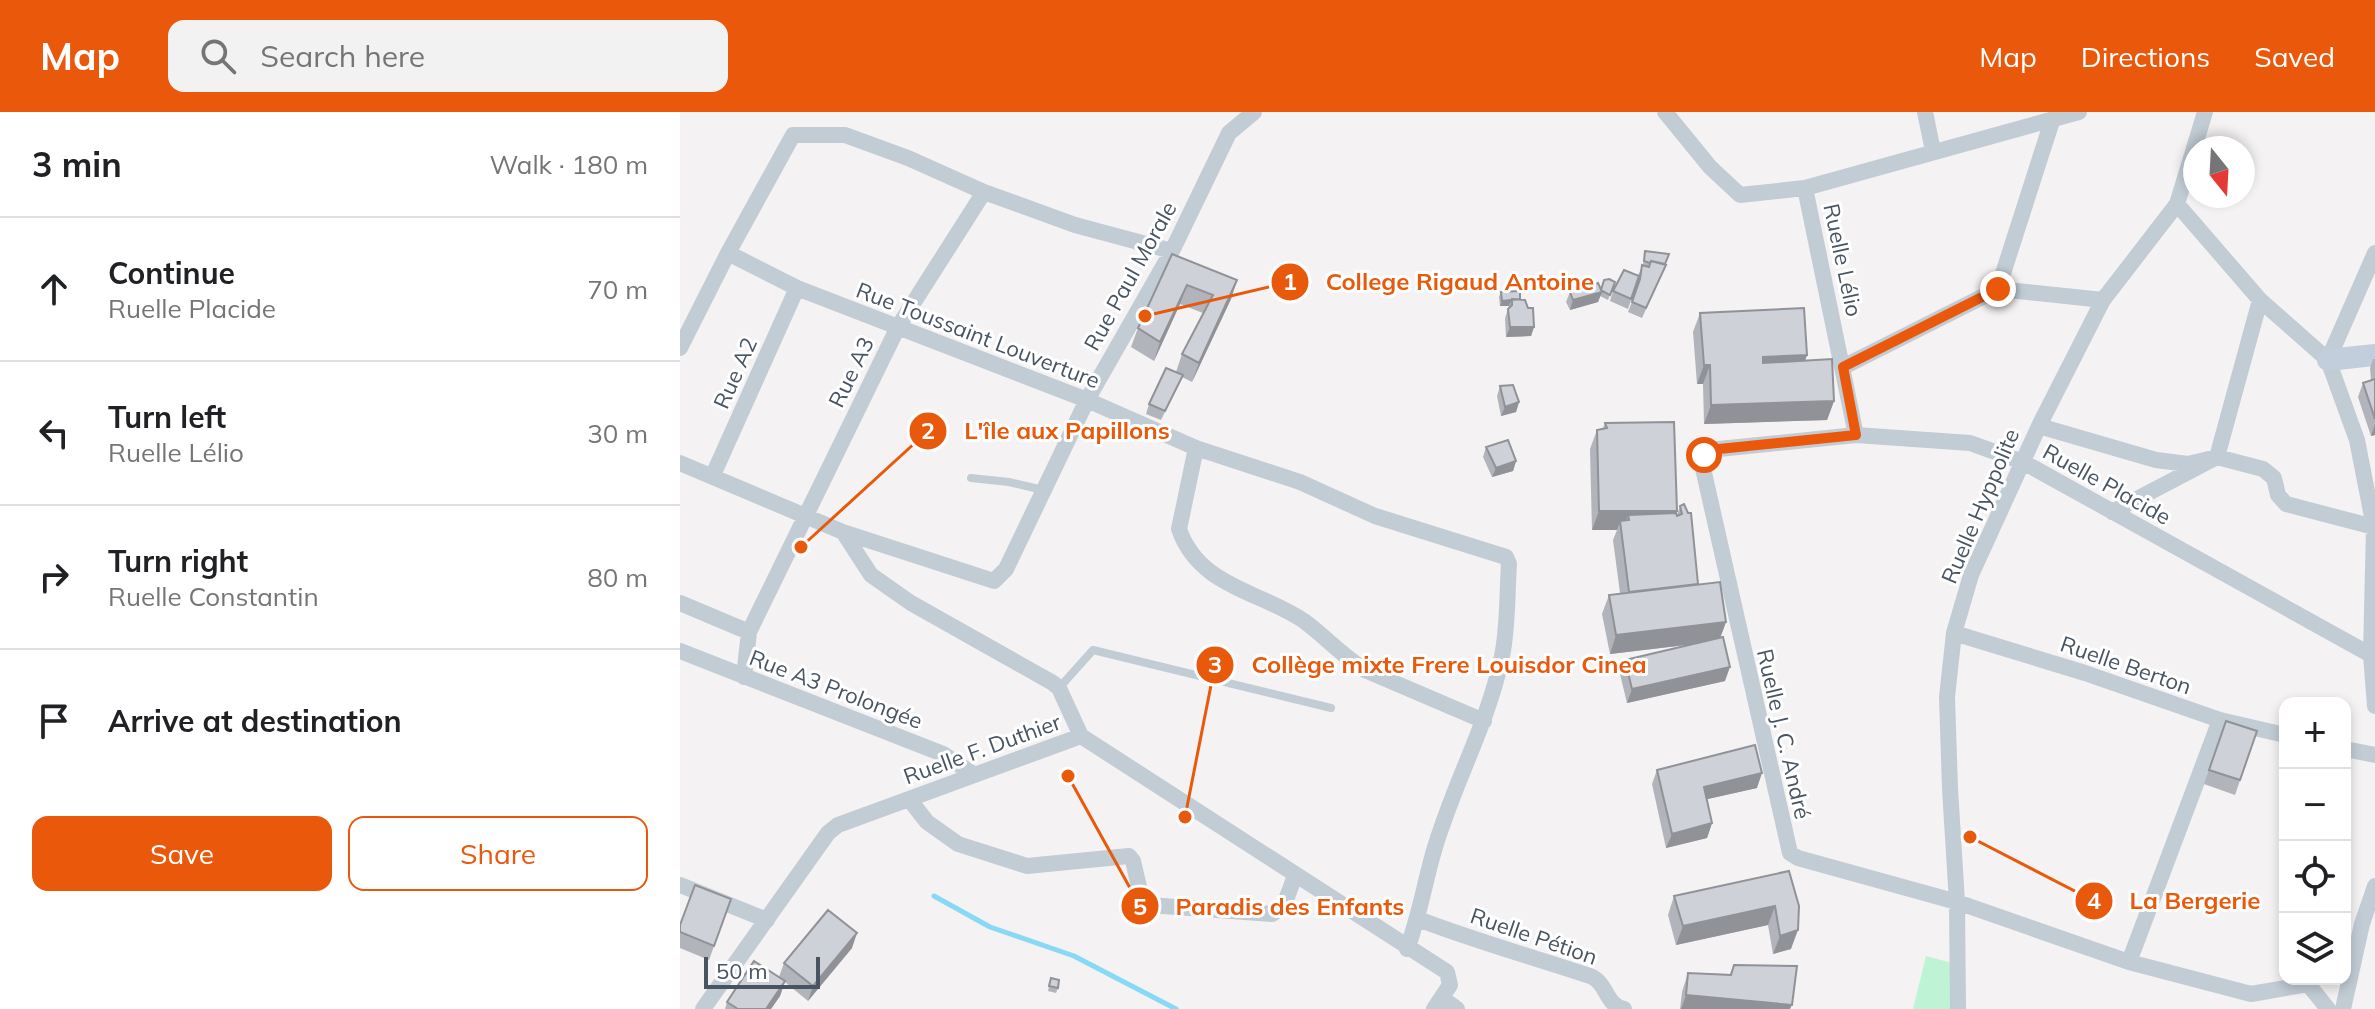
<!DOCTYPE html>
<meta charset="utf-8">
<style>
:root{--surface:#fff;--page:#f2f2f2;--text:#202124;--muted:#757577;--line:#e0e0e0;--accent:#ea580c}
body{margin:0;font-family:Mulish,sans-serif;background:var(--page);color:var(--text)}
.controls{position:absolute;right:24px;bottom:24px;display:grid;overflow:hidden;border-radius:16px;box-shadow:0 4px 12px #0003}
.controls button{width:72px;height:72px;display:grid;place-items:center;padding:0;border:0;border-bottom:2px solid var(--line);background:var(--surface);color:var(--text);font:40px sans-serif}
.compass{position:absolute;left:1503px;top:24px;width:72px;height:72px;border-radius:50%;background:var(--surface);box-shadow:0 4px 12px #0003;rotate:162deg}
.scale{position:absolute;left:24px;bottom:20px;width:116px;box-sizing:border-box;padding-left:8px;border:4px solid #485462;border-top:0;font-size:22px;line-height:28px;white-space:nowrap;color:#485462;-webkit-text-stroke:6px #fff;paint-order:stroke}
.stop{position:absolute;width:24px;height:24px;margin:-18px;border:6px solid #ea580c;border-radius:50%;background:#fff}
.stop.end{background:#ea580c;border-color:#fff;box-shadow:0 2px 8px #0008}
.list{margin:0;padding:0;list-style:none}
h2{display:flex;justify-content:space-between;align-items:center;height:104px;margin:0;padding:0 32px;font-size:34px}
h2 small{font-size:26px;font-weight:400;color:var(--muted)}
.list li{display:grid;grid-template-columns:52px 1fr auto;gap:24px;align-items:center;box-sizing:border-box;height:144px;padding:0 32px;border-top:2px solid var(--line)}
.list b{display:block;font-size:30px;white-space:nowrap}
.list p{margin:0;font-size:26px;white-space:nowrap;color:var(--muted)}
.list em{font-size:26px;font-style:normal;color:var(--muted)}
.actions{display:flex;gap:16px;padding:24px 32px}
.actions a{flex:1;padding:18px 0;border:2px solid var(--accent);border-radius:16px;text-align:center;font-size:28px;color:var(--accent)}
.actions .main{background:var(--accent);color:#fff}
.icon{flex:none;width:44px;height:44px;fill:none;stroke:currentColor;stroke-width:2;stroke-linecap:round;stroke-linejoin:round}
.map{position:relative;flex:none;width:1695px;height:897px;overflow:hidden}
header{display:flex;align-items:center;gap:48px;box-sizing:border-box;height:112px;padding:0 40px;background:var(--accent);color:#fff}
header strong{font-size:38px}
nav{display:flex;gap:44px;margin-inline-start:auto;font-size:28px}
.search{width:560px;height:72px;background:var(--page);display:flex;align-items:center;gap:20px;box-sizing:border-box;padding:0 28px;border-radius:16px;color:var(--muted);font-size:30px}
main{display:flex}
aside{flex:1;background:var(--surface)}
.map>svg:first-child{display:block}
.green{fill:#bef4d5}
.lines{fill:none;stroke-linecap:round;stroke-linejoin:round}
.stream{stroke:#87d9f5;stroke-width:5}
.lane{stroke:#c2ccd5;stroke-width:8}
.street{stroke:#c2ccd5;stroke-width:16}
.secondary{stroke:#c3cedc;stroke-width:22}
.wall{fill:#b1b4ba}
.shaded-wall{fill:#909297}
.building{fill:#ced1d8;stroke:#909297;stroke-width:2}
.route{stroke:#ea580c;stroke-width:10}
.labels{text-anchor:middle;stroke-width:6;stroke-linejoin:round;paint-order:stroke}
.street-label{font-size:22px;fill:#485462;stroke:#fff}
.leader{fill:none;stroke:#e8590c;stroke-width:3}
.callout-dot{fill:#e8590c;stroke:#fff;stroke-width:3}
.mark-label{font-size:24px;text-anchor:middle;font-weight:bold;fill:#fff}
.callout-label{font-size:24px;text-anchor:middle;font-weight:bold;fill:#e8590c;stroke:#fff;stroke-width:6;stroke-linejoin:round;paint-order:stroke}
</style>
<header>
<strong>Map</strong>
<div class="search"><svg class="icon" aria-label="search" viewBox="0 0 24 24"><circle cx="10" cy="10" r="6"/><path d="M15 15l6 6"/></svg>Search here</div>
<nav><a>Map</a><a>Directions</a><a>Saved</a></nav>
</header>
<main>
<aside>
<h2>3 min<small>Walk · 180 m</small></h2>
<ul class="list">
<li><svg class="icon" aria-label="ahead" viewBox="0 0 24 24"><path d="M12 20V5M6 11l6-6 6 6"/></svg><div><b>Continue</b><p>Ruelle Placide</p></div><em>70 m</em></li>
<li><svg class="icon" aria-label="left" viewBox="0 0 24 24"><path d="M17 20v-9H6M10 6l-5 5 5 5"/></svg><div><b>Turn left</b><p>Ruelle Lélio</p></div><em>30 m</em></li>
<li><svg class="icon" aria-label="right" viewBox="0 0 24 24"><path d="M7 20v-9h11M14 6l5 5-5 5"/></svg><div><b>Turn right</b><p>Ruelle Constantin</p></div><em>80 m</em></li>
<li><svg class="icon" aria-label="arrive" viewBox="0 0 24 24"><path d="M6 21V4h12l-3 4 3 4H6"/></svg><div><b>Arrive at destination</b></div></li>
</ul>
<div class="actions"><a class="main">Save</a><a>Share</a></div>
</aside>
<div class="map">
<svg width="1695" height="897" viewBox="0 0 1695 897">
<rect width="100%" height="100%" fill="#f4f2f2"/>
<!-- green -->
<path class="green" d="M 1246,844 L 1272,851 L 1272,897 L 1233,897 Z"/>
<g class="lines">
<!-- stream -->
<path class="stream" d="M 254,784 L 310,815 L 394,844 L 496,897"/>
<!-- lane -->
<path class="lane" d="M 291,366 L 329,370 L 363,378
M 379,576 L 413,538 L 651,596"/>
<!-- street -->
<path class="street" d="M 985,0 L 1030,55 L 1060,83 L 1125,76 L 1399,0
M 1245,0 L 1253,39
M 1125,76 L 1176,323
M 1497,92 L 1580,188 L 1648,248 L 1677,328 L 1694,415 L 1691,543 L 1695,594
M 48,141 L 117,176 L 407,288 L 516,336 L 620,370 L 695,404 L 826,445 L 829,452 C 827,482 828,515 822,544 C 808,613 772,674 753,742 C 744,774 739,805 727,837
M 1318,177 L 1372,9
M 0,236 L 48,141 L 113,23 L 165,23 L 228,46 L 304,80
M 1648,248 L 1695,141
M 1163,255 L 1318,177 L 1423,188
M 1359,314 L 1476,348 L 1508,352 L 1537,345 L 1583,357 L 1594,366 L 1598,383 L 1606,392 L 1694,415
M 516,336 L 499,417 C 519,475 580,479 624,509 C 646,525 663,545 687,559 L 804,609
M 0,351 L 163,420 L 191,463 L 231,491 L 373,571 L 379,576 L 401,624
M 33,363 L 117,176
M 1432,400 L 1537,345 L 1580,188
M 163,420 L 314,469 L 326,457 L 407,288 L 492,139 L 549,21 L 574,0
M 0,491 L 69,520
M 1274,521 L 1405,561 L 1540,608 L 1605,623
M 0,539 L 263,642 L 293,662
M 64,565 L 69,520 L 218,215 L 304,80 L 395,113 L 492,139
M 1665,637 L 1695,643
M 229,687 L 247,710 L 278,732 L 347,754 L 449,744 L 453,749 L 462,788 L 469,793 L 592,802 L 604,793 L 615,764
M 0,773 L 87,808
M 738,807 C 795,829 853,845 910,864 C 927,870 926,894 944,897
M 1449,850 L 1540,608
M 1632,867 L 1628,872 L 1571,882 L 1449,850 L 1277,790 L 1118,746 L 1110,741 L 1022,352 L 1029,338 L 1176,323 L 1290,331 L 1343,350 L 1691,543
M 1628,872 L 1648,897
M 762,886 L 777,897
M 23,897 L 148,721 L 158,713 L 401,624 L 767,860 L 770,873 L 754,897
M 1278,897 L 1277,790 L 1270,677 L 1267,585 L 1274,521 L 1291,463 L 1359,314 L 1423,188 L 1497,92 L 1525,0
M 1663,897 L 1682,812 L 1695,774"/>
<!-- secondary -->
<path class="secondary" d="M 1648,248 L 1695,243"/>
</g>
<!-- wall -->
<path class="wall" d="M 965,139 L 986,153 L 962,206 L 948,200 L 957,177 L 958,167 L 948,197 L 930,189 L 933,179 L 958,163 L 963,153 Z
M 492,142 L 557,168 L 551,187 L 512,270 L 502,265 L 481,308 L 466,302 L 469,292 L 496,260 L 502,242 L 523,201 L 500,192 L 474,249 L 451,235 L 458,216 Z
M 935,170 L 928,188 L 920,184 L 918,190 L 890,198 L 886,190 L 890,180 L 921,178 Z
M 821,180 L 840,187 L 854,215 L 851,224 L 826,225 L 825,206 L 829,194 L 820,194 L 819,185 Z
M 1020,201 L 1127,243 L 1125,249 L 1154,289 L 1147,308 L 1024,312 L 1023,272 L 1017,272 L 1013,220 Z
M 1693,247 L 1695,247 L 1695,323 L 1691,324 L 1678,285 L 1683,271 L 1691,268 L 1690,256 Z
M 820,274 L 839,290 L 836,300 L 821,304 L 817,284 Z
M 925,311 L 997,399 L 997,403 L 1000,394 L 1004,392 L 1018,472 L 1046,510 L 1040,526 L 1045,569 L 947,591 L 940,562 L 945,548 L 1015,532 L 930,542 L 922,502 L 929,483 L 940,481 L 933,428 L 937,418 L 912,418 L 910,337 L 917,318 L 923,316 Z
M 806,335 L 836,349 L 833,359 L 812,365 L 803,345 Z
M 1546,609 L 1577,619 L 1555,683 L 1524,672 Z
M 977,658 L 1077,676 L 1027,687 L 1032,711 L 1027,726 L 986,736 L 972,672 Z
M 1109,759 L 1111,837 L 1093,842 L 1088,813 L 996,833 L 988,803 L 994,784 Z
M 51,787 L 29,848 L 0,836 L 0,813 Z
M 172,836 L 128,889 L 105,870 L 100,884 L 91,897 L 45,897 L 47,890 L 99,865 L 104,851 Z
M 1054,853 L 1110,897 L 1000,897 L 1002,880 L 1008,861 L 1050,862 Z
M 371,866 L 378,876 L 376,881 L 368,879 Z"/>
<!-- shaded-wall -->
<path class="shaded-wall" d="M 557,168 L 551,187 L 512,270 L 519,251 Z
M 507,173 L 500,192 L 474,249 L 480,230 Z
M 922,180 L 918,190 L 890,198 L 893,188 Z
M 822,189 L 831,189 L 829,194 L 820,194 Z
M 830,215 L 854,215 L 851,224 L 826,225 Z
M 1127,243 L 1120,262 L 1076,264 L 1083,245 Z
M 1024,253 L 1030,253 L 1023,272 L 1017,272 Z
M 1154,289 L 1147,308 L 1024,312 L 1031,293 Z
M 839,290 L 836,300 L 821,304 L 825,295 Z
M 1695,312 L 1695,323 L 1691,324 Z
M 836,349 L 833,359 L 812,365 L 816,356 Z
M 919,399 L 997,399 L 990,418 L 949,408 L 948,403 L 943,418 L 940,409 L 937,418 L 912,418 Z
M 1046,510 L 1039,529 L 930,542 L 936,523 Z
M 1050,555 L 1045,569 L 947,591 L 952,577 Z
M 1082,661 L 1077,676 L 1019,689 L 1024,675 Z
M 1032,711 L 1027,726 L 986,736 L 992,722 Z
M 1095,794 L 1088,813 L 996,833 L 1003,814 Z
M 1118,818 L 1111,837 L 1093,842 L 1100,824 Z
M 177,821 L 172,836 L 128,889 L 133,874 Z
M 105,869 L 100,884 L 91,897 L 86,897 Z
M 1006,883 L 1112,893 L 1110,897 L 1001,897 Z"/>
<!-- building -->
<path class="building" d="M 965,139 L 989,142 L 985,152 L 971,149 L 970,151 L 964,149 Z
M 492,142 L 557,168 L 519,251 L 502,242 L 533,183 L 507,173 L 480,230 L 458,216 Z
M 971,149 L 986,153 L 966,196 L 952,190 L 960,167 L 962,153 L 969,155 Z
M 944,158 L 959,164 L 951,187 L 933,179 Z
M 929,167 L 935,170 L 930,183 L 921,178 L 924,168 Z
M 918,171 L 922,180 L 893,188 L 890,180 Z
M 840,179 L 840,187 L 822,189 L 821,180 Z
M 832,187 L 845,188 L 848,196 L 853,196 L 854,215 L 830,215 L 828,197 L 832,193 Z
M 1124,196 L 1127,243 L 1083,245 L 1083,251 L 1152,247 L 1154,289 L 1031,293 L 1030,253 L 1024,253 L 1020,201 Z
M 486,256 L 503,263 L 485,299 L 469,292 Z
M 1695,267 L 1695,307 L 1683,271 Z
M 833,273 L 839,290 L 825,295 L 820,274 Z
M 994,310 L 997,399 L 919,399 L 917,318 L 927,316 L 925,311 Z
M 828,328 L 836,349 L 816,356 L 806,335 Z
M 1004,392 L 1008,401 L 1011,401 L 1018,472 L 949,480 L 940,409 L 949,408 L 948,403 L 996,401 L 997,404 L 1002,402 L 1000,394 Z
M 1040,470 L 1046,510 L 936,523 L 929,483 Z
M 1043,525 L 1050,555 L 952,577 L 945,548 Z
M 1546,609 L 1577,619 L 1560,668 L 1529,658 Z
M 1075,633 L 1082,661 L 1024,675 L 1032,711 L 992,722 L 977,658 Z
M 1109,759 L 1119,794 L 1118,818 L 1100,824 L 1095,794 L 1003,814 L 994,784 Z
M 15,773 L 51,787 L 34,834 L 0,820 L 0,813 Z
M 148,798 L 177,821 L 133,874 L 104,851 Z
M 74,849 L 105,869 L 86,897 L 58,897 L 47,890 Z
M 1054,853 L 1117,854 L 1112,893 L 1006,883 L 1008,861 L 1051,863 Z
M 371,866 L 379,868 L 378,876 L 369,874 Z"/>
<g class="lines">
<!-- route -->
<path class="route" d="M 1024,343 L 1029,338 L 1176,323 L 1163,255 L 1318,177"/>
</g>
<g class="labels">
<!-- street labels -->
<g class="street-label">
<text transform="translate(1163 148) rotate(78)" y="8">Ruelle Lélio</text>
<text transform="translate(450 164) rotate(-61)" y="8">Rue Paul Morale</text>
<text transform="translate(298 223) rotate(21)" y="8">Rue Toussaint Louverture</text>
<text transform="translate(171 260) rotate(-64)" y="8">Rue A3</text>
<text transform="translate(55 261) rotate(-66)" y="8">Rue A2</text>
<text transform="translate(1427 372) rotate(29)" y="8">Ruelle Placide</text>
<text transform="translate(1300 394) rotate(-67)" y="8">Ruelle Hyppolite</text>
<text transform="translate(1446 553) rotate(19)" y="8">Ruelle Berton</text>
<text transform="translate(156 577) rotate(21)" y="8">Rue A3 Prolongée</text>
<text transform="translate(1104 622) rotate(77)" y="8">Ruelle J. C. André</text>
<text transform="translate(302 637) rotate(-20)" y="8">Ruelle F. Duthier</text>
<text transform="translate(854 824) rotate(19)" y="8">Ruelle Pétion</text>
</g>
</g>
<!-- callouts -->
<path class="leader" d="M465 204L610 170M121 435L248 319M505 705L535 553M1290 725L1414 789M388 664L460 794"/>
<g class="callout-dot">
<circle cx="465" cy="204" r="8"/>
<circle cx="121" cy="435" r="8"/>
<circle cx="505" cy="705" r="8"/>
<circle cx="1290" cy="725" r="8"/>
<circle cx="388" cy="664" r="8"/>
<circle cx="610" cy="170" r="20"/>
<circle cx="248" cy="319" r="20"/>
<circle cx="535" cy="553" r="20"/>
<circle cx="1414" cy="789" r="20"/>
<circle cx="460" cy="794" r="20"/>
</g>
<g class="mark-label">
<text x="610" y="178">1</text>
<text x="248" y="327">2</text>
<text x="535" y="561">3</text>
<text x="1414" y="797">4</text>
<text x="460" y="803">5</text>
</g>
<g class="callout-label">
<text x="780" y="178">College Rigaud Antoine</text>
<text x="387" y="327">L'île aux Papillons</text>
<text x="769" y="561">Collège mixte Frere Louisdor Cinea</text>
<text x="1515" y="797">La Bergerie</text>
<text x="610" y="803">Paradis des Enfants</text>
</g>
</svg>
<div class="controls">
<button>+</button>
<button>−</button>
<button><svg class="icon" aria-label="locate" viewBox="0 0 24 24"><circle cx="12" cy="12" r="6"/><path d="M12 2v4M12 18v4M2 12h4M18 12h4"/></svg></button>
<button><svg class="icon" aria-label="layers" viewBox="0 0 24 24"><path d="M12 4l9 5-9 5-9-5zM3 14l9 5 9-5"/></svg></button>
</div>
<svg class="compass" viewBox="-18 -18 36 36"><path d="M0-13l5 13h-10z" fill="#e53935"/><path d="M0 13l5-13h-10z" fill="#757577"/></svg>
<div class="scale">50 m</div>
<div class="stop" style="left:1024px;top:343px"></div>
<div class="stop end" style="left:1318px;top:177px"></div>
</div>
</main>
